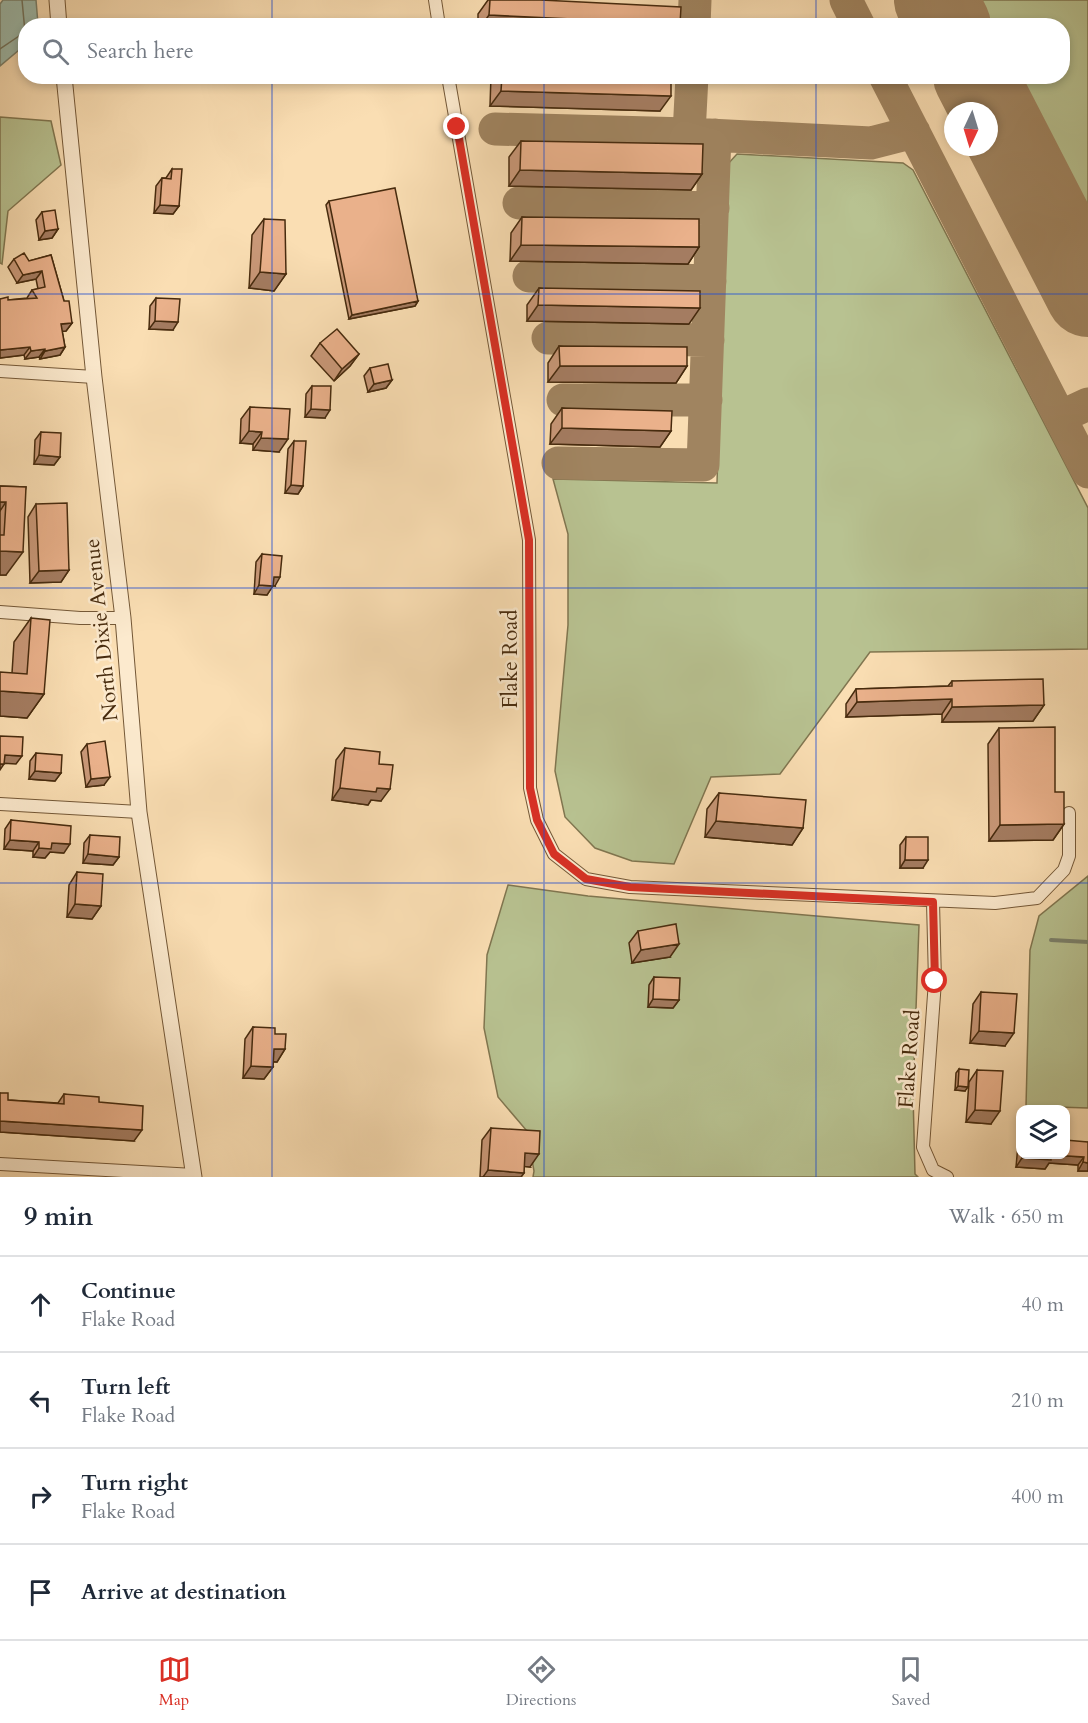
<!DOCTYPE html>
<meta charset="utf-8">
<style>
:root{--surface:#fff;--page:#f2f2f3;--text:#1f2937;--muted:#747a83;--line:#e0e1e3;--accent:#d93025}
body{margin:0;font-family:Cardo,serif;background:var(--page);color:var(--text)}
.controls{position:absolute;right:18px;bottom:18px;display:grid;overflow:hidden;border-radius:12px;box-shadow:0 3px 9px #0003}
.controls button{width:54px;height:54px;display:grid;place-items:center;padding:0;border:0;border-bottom:2px solid var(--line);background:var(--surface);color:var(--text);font:30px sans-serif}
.compass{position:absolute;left:944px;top:102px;width:54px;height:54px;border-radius:50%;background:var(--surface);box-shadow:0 3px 9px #0003;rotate:184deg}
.stop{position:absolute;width:18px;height:18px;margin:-14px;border:4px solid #d93025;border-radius:50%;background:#fff}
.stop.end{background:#d93025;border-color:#fff;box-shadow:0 2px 6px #0008}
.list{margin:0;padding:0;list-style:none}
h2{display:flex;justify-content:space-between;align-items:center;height:78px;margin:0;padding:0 24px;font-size:26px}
h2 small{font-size:20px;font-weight:400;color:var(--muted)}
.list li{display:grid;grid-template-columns:39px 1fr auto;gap:18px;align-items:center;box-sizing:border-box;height:96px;padding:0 24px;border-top:2px solid var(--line)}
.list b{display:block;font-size:22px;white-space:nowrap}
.list p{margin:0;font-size:20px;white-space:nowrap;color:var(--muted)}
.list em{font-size:20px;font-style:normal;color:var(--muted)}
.icon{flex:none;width:33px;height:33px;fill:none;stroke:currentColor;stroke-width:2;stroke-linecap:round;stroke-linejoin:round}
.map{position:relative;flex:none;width:1088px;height:1177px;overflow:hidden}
.search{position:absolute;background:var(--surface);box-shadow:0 3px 9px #0003;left:18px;right:18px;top:18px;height:66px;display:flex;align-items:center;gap:15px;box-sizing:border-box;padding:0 21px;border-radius:24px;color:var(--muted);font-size:22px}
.sheet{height:462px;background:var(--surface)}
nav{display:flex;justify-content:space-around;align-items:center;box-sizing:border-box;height:84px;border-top:2px solid var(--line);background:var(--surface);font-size:16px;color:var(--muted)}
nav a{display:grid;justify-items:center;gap:3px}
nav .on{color:var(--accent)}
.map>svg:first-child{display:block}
.green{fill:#b8c291;stroke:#807650;stroke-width:1.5}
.water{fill:#9ebcad;stroke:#7b826d;stroke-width:1.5}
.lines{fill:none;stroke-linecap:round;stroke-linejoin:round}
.shore{stroke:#72745e;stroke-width:1.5}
.stream{stroke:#7b826d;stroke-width:4}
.taxiway{stroke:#a08460;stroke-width:33}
.runway{stroke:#a08460;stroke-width:84}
.minor-casing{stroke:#745837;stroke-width:14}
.tertiary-casing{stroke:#745837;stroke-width:17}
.minor{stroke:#fceace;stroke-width:12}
.tertiary{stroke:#fceace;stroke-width:15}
.wall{fill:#c99878;stroke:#472b0e;stroke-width:1.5}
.shaded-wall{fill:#a47c61;stroke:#472b0e;stroke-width:1.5}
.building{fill:#eab18b;stroke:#472b0e;stroke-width:1.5}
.route{stroke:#d93025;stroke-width:8}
.grid{fill:none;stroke:#1d4ed8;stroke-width:1.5;stroke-opacity:0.55}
.labels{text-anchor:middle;stroke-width:5;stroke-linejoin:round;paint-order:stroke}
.street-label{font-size:21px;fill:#472b0e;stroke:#fceace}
</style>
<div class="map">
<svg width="1088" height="1177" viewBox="0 0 1088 1177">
<rect width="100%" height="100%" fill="#fadeb3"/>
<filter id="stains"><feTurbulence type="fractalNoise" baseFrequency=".00333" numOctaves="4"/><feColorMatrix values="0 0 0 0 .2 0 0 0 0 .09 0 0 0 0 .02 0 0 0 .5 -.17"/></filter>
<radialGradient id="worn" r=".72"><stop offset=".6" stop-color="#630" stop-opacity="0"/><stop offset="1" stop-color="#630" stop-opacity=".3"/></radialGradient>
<!-- green -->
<path class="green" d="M 972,0 L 1088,0 L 1088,223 L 1012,77 L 1062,76 L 1062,26 L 986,25 Z
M 0,117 L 51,121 L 61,165 L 8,211 L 2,264 L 0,263 Z
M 737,154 L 903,163 L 913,170 L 1088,508 L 1088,649 L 870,652 L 780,774 L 711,777 L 674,864 L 632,861 L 595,848 L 565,817 L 555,771 L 568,625 L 568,534 L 553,479 L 717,483 L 727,165 Z
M 1088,876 L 1088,1108 L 1026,1106 L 1030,950 L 1039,916 Z
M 508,885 L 588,896 L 919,925 L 913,1093 L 915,1174 L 918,1177 L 533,1177 L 534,1171 L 527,1131 L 498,1097 L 484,1028 L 487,955 Z"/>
<!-- water -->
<path class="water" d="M 3,0 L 36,0 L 38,24 L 26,26 L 25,45 L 0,66 L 0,4 Z"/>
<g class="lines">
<!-- shore -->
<path class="shore" d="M 0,49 L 25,32 L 22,0"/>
<!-- stream -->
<path class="stream" d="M 1051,940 L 1088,942"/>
<!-- taxiway -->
<path class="taxiway" d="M 846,0 L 859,26
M 694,26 L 695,0
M 885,76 L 1088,472
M 495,129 L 689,134 L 871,143 L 914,132
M 689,134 L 692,76
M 519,203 L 713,208
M 529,276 L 710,281
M 548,338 L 708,340
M 563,400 L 706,400
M 1060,417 L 1088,404
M 558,463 L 703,465 L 715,135"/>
<!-- runway -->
<path class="runway" d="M 936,0 L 949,26
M 975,76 L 1088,295"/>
<!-- minor casing -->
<g class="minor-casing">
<path id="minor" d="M 435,0 L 439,26
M 448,76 L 529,540 L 530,788 L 537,820 L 554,854 L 586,879 L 630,887 L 995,903 L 1037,898 L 1064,870 L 1069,856 L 1069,813
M 0,371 L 94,377
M 0,612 L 80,618 L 123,618
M 0,804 L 139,812
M 933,902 L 935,981 L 923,1147 L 933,1170 L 947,1177
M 0,1164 L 194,1175"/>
</g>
<!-- tertiary casing -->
<g class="tertiary-casing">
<path id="tertiary" d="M 57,0 L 59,26
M 64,76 L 94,377 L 123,618 L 139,812 L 194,1177"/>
</g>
<!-- minor -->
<use href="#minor" class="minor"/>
<!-- tertiary -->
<use href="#tertiary" class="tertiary"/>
</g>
<!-- wall -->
<path class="wall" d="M 488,0 L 541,0 L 680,24 L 679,26 L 478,26 L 478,14 Z
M 491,76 L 671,76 L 660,111 L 490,106 Z
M 521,141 L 702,174 L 691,190 L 509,186 L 509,157 Z
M 172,169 L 179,206 L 173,214 L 154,213 L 156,186 L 162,178 L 166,178 Z
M 329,201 L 418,301 L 415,306 L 349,319 L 326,205 Z
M 42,212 L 58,229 L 52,238 L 39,240 L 36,220 Z
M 522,217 L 699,247 L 688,264 L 510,261 L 511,233 Z
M 264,219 L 286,274 L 274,291 L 249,288 L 252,235 Z
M 51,255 L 64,301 L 72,323 L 66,331 L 62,331 L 65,347 L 60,355 L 40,359 L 39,357 L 25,359 L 24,355 L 0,358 L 0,299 L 8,300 L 27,298 L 32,290 L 38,289 L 36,279 L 17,283 L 8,267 L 14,259 L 29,261 Z
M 539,288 L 689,324 L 527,321 L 527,305 Z
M 156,298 L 173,330 L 149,329 L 150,306 Z
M 320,343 L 359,354 L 350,366 L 334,381 L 311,356 Z
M 559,346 L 687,366 L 676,383 L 548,382 L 548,363 Z
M 370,368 L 392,380 L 386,388 L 368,392 L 364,376 Z
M 312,386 L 325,418 L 305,417 L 306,394 Z
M 250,407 L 279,452 L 253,450 L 253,444 L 240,443 L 241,419 Z
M 562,408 L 671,431 L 660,447 L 550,444 L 551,424 Z
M 41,432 L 60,457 L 54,465 L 34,464 L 35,440 Z
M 294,441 L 303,486 L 298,494 L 285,493 L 288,449 Z
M 0,486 L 26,487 L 6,575 L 0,575 Z
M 36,504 L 69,570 L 61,582 L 30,583 L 28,517 Z
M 262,554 L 275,586 L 273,585 L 267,595 L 254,594 L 256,562 Z
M 31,618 L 44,694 L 27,718 L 0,716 L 0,691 L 12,673 L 14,642 Z
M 952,681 L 1044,705 L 1033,721 L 942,722 L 942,714 L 846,717 L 846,704 L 856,689 L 948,686 Z
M 999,728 L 1055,792 L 1064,824 L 1053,840 L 989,841 L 988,744 Z
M 87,744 L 104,785 L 86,787 L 81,752 Z
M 345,748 L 379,764 L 381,801 L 371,800 L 368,805 L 332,800 L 336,760 Z
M 36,753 L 61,773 L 55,781 L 29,779 L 30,761 Z
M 719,793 L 803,828 L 792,845 L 705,837 L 707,809 Z
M 11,820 L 64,853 L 50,852 L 45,858 L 33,857 L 33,851 L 4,849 L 5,829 Z
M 90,835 L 119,857 L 113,865 L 83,863 L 84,843 Z
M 906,837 L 923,868 L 900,868 L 900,845 Z
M 77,872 L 101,906 L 92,919 L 67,917 L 69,885 Z
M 638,931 L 670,957 L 632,963 L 629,943 Z
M 654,977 L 679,1000 L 673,1008 L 648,1007 L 649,985 Z
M 981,992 L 1005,1046 L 970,1043 L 973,1004 Z
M 253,1027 L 275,1034 L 285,1049 L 277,1062 L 273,1062 L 273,1067 L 264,1079 L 243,1078 L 245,1039 Z
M 959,1069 L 965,1091 L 955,1090 L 956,1073 Z
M 977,1070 L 991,1124 L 966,1122 L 969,1082 Z
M 0,1093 L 8,1100 L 58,1103 L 64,1094 L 99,1102 L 134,1141 L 0,1132 Z
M 491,1128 L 530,1167 L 524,1166 L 524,1173 L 521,1177 L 480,1177 L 482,1140 Z
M 1020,1141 L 1020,1155 L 1065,1155 L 1088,1142 L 1088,1171 L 1078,1171 L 1078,1165 L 1049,1163 L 1045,1169 L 1016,1167 L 1018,1145 Z"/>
<!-- shaded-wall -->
<path class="shaded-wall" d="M 489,15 L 680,24 L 679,26 L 481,26 Z
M 501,91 L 671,96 L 660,111 L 490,106 Z
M 520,170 L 702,174 L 691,190 L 509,186 Z
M 160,205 L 179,206 L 173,214 L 154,213 Z
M 58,229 L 52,238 L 39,240 L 45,231 Z
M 521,245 L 699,247 L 688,264 L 510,261 Z
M 42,271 L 36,279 L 17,283 L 23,275 Z
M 260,272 L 286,274 L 274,291 L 249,288 Z
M 418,301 L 415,306 L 349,319 L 352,315 Z
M 538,305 L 700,308 L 689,324 L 527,321 Z
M 155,321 L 178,322 L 173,330 L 149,329 Z
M 72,323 L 66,331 L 55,332 L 61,324 Z
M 30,347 L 24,355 L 0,358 L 0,350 Z
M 65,347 L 60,355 L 40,359 L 45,351 Z
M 45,349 L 39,357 L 25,359 L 31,351 Z
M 359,354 L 350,366 L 334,381 L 342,369 Z
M 560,366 L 687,366 L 676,383 L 548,382 Z
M 392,380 L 386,388 L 368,392 L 374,384 Z
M 311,409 L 330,410 L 325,418 L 305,417 Z
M 562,428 L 671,431 L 660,447 L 550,444 Z
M 249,431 L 262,432 L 253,444 L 240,443 Z
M 261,438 L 288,439 L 279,452 L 253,450 Z
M 39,455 L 60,457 L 54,465 L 34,464 Z
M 291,485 L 303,486 L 298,494 L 285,493 Z
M 0,502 L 6,502 L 0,511 Z
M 0,551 L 23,552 L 6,575 L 0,575 Z
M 69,570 L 61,582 L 30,583 L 39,571 Z
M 274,577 L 280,577 L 275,586 L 268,585 Z
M 259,585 L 273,586 L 267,595 L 254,594 Z
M 0,691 L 44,694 L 27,718 L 0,716 Z
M 952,699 L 942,714 L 846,717 L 857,702 Z
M 1044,705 L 1033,721 L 942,722 L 952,707 Z
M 5,755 L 22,756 L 16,764 L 0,763 Z
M 0,764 L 4,764 L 0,770 Z
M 35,771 L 61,773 L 55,781 L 29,779 Z
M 110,777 L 104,785 L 86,787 L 91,779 Z
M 340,788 L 377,788 L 390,789 L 381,801 L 371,800 L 368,805 L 332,800 Z
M 716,821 L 803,828 L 792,845 L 705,837 Z
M 1064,824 L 1053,840 L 989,841 L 1000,825 Z
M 10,840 L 39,842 L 33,851 L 4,849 Z
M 52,843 L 70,844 L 64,853 L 50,852 L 45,858 L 33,857 L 39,848 Z
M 88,854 L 119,857 L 113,865 L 83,863 Z
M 905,860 L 928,860 L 923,868 L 900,868 Z
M 75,904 L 101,906 L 92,919 L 67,917 Z
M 679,944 L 670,957 L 632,963 L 641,950 Z
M 653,999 L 679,1000 L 673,1008 L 648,1007 Z
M 979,1031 L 1014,1033 L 1005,1046 L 970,1043 Z
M 274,1049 L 285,1049 L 277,1062 L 265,1061 Z
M 251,1066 L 273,1067 L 264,1079 L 243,1078 Z
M 958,1086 L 968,1087 L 965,1091 L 955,1090 Z
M 975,1110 L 1000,1111 L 991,1124 L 966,1122 Z
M 0,1121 L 142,1130 L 134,1141 L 0,1132 Z
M 525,1153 L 539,1154 L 530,1167 L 517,1166 Z
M 1051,1155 L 1084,1157 L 1078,1165 L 1049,1163 L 1045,1169 L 1016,1167 L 1022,1158 Z
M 1083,1162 L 1088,1163 L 1088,1171 L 1078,1171 Z
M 488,1170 L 524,1173 L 521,1177 L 483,1177 Z"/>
<!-- building -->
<path class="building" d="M 490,0 L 541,0 L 681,7 L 680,24 L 489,15 Z
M 502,76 L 671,76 L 671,96 L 501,91 Z
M 521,141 L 703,144 L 702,174 L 520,170 Z
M 172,169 L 182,169 L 179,206 L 160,205 L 162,178 L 171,179 Z
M 395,188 L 418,301 L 352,315 L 329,201 Z
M 55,210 L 58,229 L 45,231 L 42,212 Z
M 522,217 L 699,219 L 699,247 L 521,245 Z
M 264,219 L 285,220 L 286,274 L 260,272 Z
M 24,253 L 29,261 L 51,255 L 64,301 L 69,301 L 72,323 L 61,324 L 65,347 L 45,351 L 45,349 L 31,351 L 30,347 L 0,350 L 0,299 L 8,297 L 8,300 L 37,298 L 32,290 L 45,287 L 42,271 L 23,275 L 14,259 Z
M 539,288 L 700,291 L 700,308 L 538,305 Z
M 156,298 L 180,299 L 178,322 L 155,321 Z
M 337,329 L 359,354 L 342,369 L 320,343 Z
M 559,346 L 687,347 L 687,366 L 560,366 Z
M 388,364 L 392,380 L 374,384 L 370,368 Z
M 312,386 L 331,386 L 330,410 L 311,409 Z
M 250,407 L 290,409 L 288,439 L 261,438 L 262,432 L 249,431 Z
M 562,408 L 672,411 L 671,431 L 562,428 Z
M 41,432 L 61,433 L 60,457 L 39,455 Z
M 294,441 L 306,441 L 303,486 L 291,485 Z
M 0,486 L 26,487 L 23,552 L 0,551 L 0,535 L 4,535 L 6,502 L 0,502 Z
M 67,503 L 69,570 L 39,571 L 36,504 Z
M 262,554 L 282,556 L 280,577 L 274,577 L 273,586 L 259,585 Z
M 31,618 L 50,620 L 44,694 L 0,691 L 0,672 L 27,674 Z
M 1043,679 L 1044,705 L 952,707 L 952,699 L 857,702 L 856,689 L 952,686 L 952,681 Z
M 1055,727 L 1055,792 L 1064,792 L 1064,824 L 1000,825 L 999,728 Z
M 0,736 L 23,737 L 22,756 L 5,755 L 4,764 L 0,764 Z
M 105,741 L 110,777 L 91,779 L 87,744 Z
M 345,748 L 380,752 L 379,764 L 393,765 L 390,789 L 377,788 L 376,792 L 340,788 Z
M 36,753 L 62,755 L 61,773 L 35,771 Z
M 719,793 L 806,800 L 803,828 L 716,821 Z
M 11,820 L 71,826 L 70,844 L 52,843 L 51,849 L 39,848 L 39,842 L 10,840 Z
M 90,835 L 120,837 L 119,857 L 88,854 Z
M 906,837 L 928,837 L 928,860 L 905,860 Z
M 77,872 L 103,874 L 101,906 L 75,904 Z
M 676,924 L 679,944 L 641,950 L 638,931 Z
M 654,977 L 680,978 L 679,1000 L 653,999 Z
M 981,992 L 1017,994 L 1014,1033 L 979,1031 Z
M 253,1027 L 275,1028 L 275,1034 L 286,1034 L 285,1049 L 274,1049 L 273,1067 L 251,1066 Z
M 959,1069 L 969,1070 L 968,1087 L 958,1086 Z
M 977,1070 L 1003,1071 L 1000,1111 L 975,1110 Z
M 0,1093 L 8,1093 L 8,1100 L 64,1104 L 64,1094 L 99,1097 L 99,1102 L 143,1106 L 142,1130 L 0,1121 Z
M 491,1128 L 540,1131 L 539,1154 L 525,1153 L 524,1173 L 488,1170 Z
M 1065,1140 L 1088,1142 L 1088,1163 L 1083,1162 L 1084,1157 L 1051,1155 L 1051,1160 L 1022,1158 L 1022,1155 L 1065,1155 Z"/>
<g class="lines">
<!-- route -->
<path class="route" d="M 457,127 L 529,540 L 530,788 L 537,820 L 554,854 L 586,879 L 630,887 L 933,902 L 935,981"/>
</g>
<!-- grid -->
<path class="grid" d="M 272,0 L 272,26M 544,0 L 544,26M 816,0 L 816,26M 272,76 L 272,1177M 544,76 L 544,1177M 816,76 L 816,1177M 0,294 L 1088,294M 0,588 L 1088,588M 0,883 L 1088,883"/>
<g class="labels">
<!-- street labels -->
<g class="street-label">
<text transform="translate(101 630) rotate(-96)" y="7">North Dixie Avenue</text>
<text transform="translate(510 659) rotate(-90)" y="7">Flake Road</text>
<text transform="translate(909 1059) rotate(-86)" y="7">Flake Road</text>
</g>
</g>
<rect width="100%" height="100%" filter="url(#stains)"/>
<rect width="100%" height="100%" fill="url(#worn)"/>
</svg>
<div class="controls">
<button><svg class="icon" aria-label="layers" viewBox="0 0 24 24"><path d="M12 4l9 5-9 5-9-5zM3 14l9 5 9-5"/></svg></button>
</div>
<svg class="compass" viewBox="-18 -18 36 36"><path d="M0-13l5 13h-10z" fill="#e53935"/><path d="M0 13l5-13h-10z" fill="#747a83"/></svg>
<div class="stop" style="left:935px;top:981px"></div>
<div class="stop end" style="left:457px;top:127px"></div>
<div class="search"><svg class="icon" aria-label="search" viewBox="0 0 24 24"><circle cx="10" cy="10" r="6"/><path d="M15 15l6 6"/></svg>Search here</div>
</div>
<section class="sheet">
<h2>9 min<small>Walk · 650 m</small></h2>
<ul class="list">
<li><svg class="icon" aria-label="ahead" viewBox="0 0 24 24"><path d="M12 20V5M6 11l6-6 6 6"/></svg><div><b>Continue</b><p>Flake Road</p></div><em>40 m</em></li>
<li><svg class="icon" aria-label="left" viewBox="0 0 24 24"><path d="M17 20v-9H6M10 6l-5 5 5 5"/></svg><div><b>Turn left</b><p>Flake Road</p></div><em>210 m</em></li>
<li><svg class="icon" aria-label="right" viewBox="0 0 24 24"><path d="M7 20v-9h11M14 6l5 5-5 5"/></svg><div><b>Turn right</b><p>Flake Road</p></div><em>400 m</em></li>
<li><svg class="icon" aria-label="arrive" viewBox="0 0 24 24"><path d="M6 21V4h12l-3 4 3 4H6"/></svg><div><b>Arrive at destination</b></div></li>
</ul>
</section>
<nav>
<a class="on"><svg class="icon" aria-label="map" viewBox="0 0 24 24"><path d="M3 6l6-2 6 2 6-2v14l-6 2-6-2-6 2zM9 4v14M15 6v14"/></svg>Map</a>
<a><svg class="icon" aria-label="directions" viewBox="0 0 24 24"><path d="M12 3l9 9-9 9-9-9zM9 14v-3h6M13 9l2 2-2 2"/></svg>Directions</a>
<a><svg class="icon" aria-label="saved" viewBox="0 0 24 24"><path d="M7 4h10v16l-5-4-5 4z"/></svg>Saved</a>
</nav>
